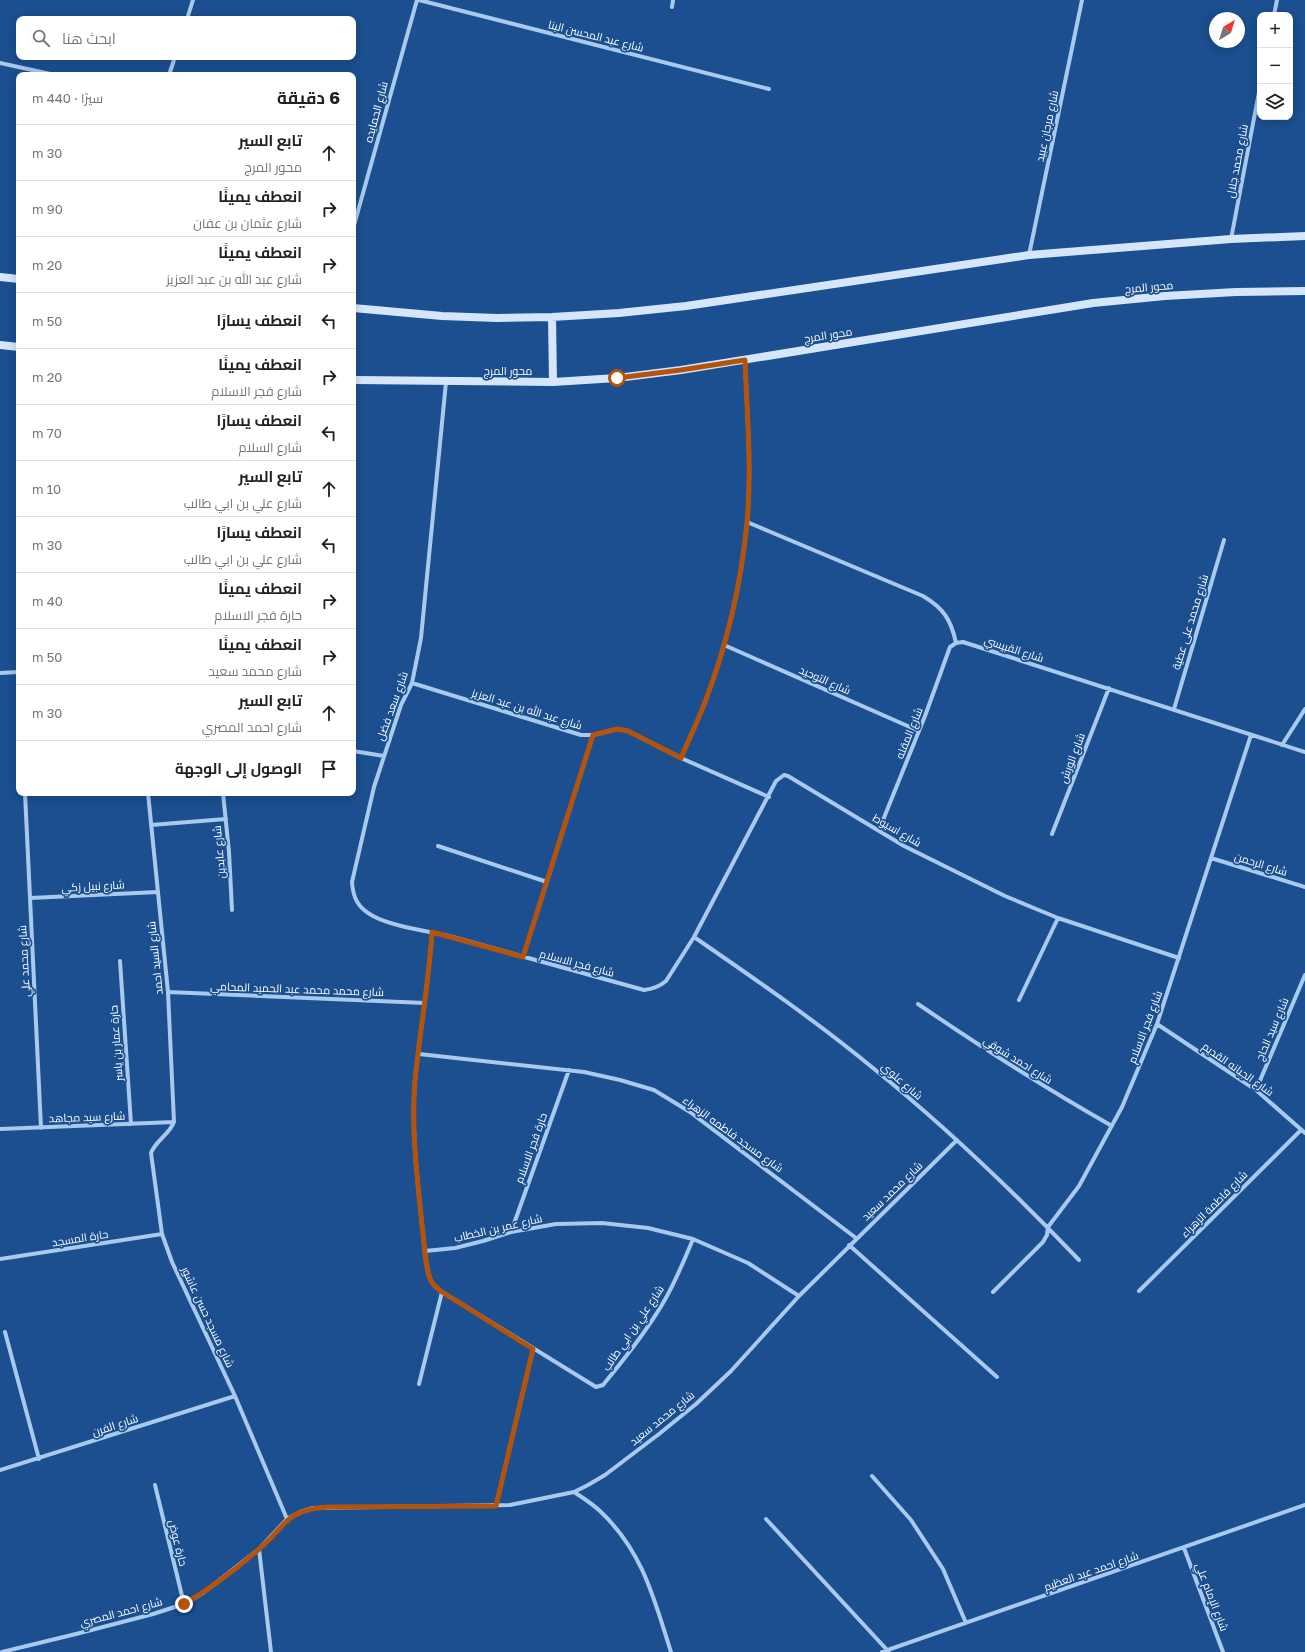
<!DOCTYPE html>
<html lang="ar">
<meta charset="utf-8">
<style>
:root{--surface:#fff;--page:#f2f2f2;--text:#202124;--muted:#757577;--line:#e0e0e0}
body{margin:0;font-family:"Golos Text",Cairo,sans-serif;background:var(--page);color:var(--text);direction:rtl}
.controls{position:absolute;right:12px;top:12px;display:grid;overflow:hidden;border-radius:8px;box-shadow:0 2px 10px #0003}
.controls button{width:36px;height:36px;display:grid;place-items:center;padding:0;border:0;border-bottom:1px solid var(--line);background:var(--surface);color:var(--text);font:20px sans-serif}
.compass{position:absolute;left:1209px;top:12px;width:36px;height:36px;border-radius:50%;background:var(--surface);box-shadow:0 2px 10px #0003;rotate:38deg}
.stop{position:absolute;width:12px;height:12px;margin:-9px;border:3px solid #b45309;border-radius:50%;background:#fff}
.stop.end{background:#b45309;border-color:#fff;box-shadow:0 1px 4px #0008}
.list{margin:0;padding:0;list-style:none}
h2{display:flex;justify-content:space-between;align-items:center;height:52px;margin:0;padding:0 16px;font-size:17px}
h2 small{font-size:13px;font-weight:400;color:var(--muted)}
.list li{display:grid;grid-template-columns:26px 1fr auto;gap:12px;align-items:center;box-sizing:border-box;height:56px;padding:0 16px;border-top:1px solid var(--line)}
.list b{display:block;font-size:15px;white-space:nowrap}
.list p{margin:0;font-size:13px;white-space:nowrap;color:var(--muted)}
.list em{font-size:13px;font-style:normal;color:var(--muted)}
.icon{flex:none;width:22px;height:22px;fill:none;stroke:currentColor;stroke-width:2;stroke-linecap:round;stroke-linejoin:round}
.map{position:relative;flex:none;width:1305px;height:1652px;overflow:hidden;direction:ltr}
.search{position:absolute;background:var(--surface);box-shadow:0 2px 10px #0003;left:16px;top:16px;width:340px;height:44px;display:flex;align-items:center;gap:10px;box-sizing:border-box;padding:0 14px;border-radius:8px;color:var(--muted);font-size:15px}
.panel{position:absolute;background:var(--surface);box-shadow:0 2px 10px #0003;left:16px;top:72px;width:340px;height:724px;border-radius:8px;direction:rtl}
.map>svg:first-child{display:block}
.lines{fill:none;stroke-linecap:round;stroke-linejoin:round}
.street{stroke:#a9c9ee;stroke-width:4}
.secondary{stroke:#d6e6fa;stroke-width:8}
.route{stroke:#b45309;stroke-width:5}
.labels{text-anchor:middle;stroke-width:3.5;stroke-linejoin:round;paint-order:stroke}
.street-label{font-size:11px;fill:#fff;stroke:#1b4f8f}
</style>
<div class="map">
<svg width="1305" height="1652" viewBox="0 0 1305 1652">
<rect width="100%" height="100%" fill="#1b4f8f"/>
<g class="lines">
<!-- street -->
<path class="street" d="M 419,0 L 769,89
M 672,7 L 673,0
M 1274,15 L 1277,0
M 187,19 L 193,0
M 0,63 L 55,75
M 169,75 L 175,57
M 353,229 L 417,0
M 1231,239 L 1260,87
M 1029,255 L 1082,0
M 446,382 L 421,638 L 412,683 L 401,705 L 374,787 L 352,882 C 353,898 358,908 373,916 C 391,926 427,931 449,936 C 514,954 579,972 644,990 C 653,989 659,987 666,981 L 694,937 L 776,781 L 784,775 L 788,776 L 904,846 L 1005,896 L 1058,918 L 1179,958
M 747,522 L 923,596 C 943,608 951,619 956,643
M 956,643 L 963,642 L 1305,752
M 724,645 L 919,731
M 0,673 L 19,672
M 412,683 L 581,735 L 593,735 L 617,729 L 628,731 L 681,758 L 769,797
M 1174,709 L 1224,540
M 1282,745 L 1305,709
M 353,751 L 384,756
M 681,758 C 689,739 698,721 705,702 C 727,645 741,584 747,523 C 752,469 747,414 745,360
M 25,793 L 41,1128
M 148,793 L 168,992 L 174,1122 C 169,1135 156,1140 151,1153 L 162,1234 L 172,1262 L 235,1396 L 287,1519
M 223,793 L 229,852 L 232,910
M 151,825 L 226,819
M 879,830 L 925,716 L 950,647 L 956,643
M 1052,834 L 1109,688
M 438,846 L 547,882
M 1211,858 L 1305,887
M 30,898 L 158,892
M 432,932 C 429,981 420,1030 415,1080 C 411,1128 417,1176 422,1225 C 424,1237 425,1275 433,1284 C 435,1287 439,1289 442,1292 L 596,1387 L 603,1385 C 624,1359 646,1332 663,1303 C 675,1283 684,1261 693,1239
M 694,937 C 755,979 816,1021 873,1068 C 946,1127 1014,1192 1079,1260
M 523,957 L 593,735
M 120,961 L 131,1124
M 168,992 L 425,1003
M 1019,1000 L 1058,918
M 918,1004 C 981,1047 1045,1088 1112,1126
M 1157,1024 L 1256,1090 L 1305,1133
M 419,1054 L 584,1072 L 620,1080 L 654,1090 L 690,1112 L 856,1238
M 1256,1090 L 1305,975
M 0,1129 L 174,1122
M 511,1232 L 569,1070
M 849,1245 L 997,1377
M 425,1251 L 455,1248 L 483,1241 L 511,1232 L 556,1224 L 602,1223 L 648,1228 L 693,1239 L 748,1263 L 799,1296
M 0,1259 L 162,1234
M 1139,1291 L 1301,1130
M 993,1292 L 1043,1242 L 1047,1235 L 1048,1227 L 1079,1186 L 1122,1107 L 1157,1024 L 1251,735
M 5,1332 L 39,1459
M 419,1384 L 442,1292
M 0,1470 L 235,1396
M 872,1476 L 911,1520 L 943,1569 L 966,1623
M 155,1485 L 184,1604
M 574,1492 C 583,1498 593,1504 601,1512 C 643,1552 654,1599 671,1652
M 496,1506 L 533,1349
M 766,1519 L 889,1652
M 1184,1548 L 1223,1652
M 259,1549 L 271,1652
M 2,1652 L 76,1634 L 153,1614 L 184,1604 L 203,1593 L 259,1549 L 287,1519 L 300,1512 L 313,1508 L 510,1505 L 574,1492 L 588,1485 L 605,1475 L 659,1434 L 696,1404 L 731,1371 L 799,1296 L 957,1140
M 882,1652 L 1305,1505"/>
<!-- secondary -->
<path class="secondary" d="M 0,277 L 19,279
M 353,308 L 442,316 L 497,318 L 552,317 L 619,313 L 686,306 L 1029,255 L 1231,239 L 1305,236
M 552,317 L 553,382
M 0,345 L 19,347
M 353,380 L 553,382 L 617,378 L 681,370 L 1093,303 L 1165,296 L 1236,292 L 1305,291"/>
</g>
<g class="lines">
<!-- route -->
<path class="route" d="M 184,1604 C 210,1589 235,1570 258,1550 C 287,1526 284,1510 328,1507 L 496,1506 L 533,1349 L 442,1292 C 439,1289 435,1287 433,1284 C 425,1275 424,1238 422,1225 C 417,1176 411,1128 415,1080 C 420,1030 429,981 432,932 L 523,957 L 593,735 L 617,729 L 628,731 L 681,758 C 689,739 698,721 705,702 C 727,645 741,584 747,523 C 752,469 747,414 745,360 L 681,370 L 617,378"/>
</g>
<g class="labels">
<!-- street labels -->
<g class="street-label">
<text transform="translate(596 36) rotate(14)" y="4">شارع عبد المحسن البنا</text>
<text transform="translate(376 112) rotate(-75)" y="4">شارع الحمايده</text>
<text transform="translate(1047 126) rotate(-78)" y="4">شارع مرجان عبيد</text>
<text transform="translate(1237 161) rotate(-79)" y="4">شارع محمد جلال</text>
<text transform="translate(1149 287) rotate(-5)" y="4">محور المرج</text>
<text transform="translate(828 335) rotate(-9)" y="4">محور المرج</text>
<text x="508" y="375">محور المرج</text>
<text transform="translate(1190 622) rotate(-73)" y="4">شارع محمد على عطية</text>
<text transform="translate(1014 649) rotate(18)" y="4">شارع القبيسي</text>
<text transform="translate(825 680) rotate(24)" y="4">شارع التوحيد</text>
<text transform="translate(392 706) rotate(-70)" y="4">شارع سعد فضل</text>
<text transform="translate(527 709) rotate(17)" y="4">شارع عبد الله بن عبد العزيز</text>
<text transform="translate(909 733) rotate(-68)" y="4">شارع المقله</text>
<text transform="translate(1072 758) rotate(-69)" y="4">شارع الورش</text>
<text transform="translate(897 830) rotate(30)" y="4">شارع اسيوط</text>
<text transform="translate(219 852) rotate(-95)" y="4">شارع عابدين</text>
<text transform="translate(1261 864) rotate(17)" y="4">شارع الرحمن</text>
<text transform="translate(93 886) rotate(-3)" y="4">شارع نبيل زكي</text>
<text transform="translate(155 958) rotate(-96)" y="4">شارع السيد احمد</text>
<text transform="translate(24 961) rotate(-93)" y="4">شارع محمد علي</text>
<text transform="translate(577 963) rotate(15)" y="4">شارع فجر الاسلام</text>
<text transform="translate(297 989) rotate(2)" y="4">شارع محمد محمد عبد الحميد المحامي</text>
<text transform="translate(1145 1027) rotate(-69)" y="4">شارع فجر الاسلام</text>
<text transform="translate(1272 1029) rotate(-67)" y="4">شارع سيد الحاج</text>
<text transform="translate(116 1043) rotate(-94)" y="4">حارة عمار بن ياسر</text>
<text transform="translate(1018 1060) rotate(32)" y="4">شارع احمد شوقي</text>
<text transform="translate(1238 1069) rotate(35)" y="4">شارع الجبانه القديم</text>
<text transform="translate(902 1081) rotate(41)" y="4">شارع علوي</text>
<text transform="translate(87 1117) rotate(-2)" y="4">شارع سيد مجاهد</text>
<text transform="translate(733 1134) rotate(36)" y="4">شارع مسجد فاطمه الزهراء</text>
<text transform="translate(531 1148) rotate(-70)" y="4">حارة فجر الاسلام</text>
<text transform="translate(892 1191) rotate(-44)" y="4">شارع محمد سعيد</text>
<text transform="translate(1214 1204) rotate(-45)" y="4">شارع فاطمة الزهراء</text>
<text transform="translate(498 1228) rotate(-13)" y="4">شارع عمر بن الخطاب</text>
<text transform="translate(80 1238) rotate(-9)" y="4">حارة المسجد</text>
<text transform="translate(208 1317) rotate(65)" y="4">شارع مسجد حسن عاشور</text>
<text transform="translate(633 1328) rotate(-56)" y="4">شارع علي بن ابي طالب</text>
<text transform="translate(662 1418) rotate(-39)" y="4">شارع محمد سعيد</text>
<text transform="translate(115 1425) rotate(-18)" y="4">شارع الفرن</text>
<text transform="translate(178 1543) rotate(76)" y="4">حارة عوض</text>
<text transform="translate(1091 1571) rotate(-19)" y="4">شارع احمد عبد العظيم</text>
<text transform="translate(1212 1597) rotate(69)" y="4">شارع الإمام علي</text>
<text transform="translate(121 1612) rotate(-15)" y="4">شارع احمد المصري</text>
</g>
</g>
</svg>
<div class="controls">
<button>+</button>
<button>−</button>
<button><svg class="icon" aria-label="layers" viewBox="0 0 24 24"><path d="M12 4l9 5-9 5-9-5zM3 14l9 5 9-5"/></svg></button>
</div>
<svg class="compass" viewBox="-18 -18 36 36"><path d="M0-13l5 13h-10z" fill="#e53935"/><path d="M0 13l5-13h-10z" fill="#757577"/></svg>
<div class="stop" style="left:617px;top:378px"></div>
<div class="stop end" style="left:184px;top:1604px"></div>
<div class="search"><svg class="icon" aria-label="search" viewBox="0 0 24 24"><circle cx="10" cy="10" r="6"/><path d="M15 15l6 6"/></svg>ابحث هنا</div>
<section class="panel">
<h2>6 دقيقة<small>سيرًا · 440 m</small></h2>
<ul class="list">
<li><svg class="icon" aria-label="ahead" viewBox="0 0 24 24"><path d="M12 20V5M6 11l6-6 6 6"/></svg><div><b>تابع السير</b><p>محور المرج</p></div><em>30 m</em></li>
<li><svg class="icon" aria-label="right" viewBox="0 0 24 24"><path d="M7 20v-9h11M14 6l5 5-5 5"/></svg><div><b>انعطف يمينًا</b><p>شارع عثمان بن عفان</p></div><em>90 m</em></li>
<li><svg class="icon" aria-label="right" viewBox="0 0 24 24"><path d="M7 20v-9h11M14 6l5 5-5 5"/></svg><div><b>انعطف يمينًا</b><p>شارع عبد الله بن عبد العزيز</p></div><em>20 m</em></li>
<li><svg class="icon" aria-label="left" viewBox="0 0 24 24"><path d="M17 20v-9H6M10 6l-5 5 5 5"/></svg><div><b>انعطف يسارًا</b></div><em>50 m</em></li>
<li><svg class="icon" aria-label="right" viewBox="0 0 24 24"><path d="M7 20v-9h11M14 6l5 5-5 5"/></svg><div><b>انعطف يمينًا</b><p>شارع فجر الاسلام</p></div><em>20 m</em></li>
<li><svg class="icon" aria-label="left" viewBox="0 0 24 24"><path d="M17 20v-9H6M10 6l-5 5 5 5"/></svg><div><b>انعطف يسارًا</b><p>شارع السلام</p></div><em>70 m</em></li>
<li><svg class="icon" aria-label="ahead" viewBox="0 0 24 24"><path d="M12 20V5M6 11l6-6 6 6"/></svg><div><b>تابع السير</b><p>شارع علي بن ابي طالب</p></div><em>10 m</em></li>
<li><svg class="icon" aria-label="left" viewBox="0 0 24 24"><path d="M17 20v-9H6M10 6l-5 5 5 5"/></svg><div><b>انعطف يسارًا</b><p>شارع علي بن ابي طالب</p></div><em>30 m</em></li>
<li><svg class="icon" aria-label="right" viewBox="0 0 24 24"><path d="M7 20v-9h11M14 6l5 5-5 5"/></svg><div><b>انعطف يمينًا</b><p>حارة فجر الاسلام</p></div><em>40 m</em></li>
<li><svg class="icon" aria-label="right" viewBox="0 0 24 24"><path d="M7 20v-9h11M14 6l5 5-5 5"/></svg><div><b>انعطف يمينًا</b><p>شارع محمد سعيد</p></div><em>50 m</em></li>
<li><svg class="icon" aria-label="ahead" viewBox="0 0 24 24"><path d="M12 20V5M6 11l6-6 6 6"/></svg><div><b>تابع السير</b><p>شارع احمد المصري</p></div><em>30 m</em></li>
<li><svg class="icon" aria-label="arrive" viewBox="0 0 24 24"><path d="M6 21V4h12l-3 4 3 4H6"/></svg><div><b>الوصول إلى الوجهة</b></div></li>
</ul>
</section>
</div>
